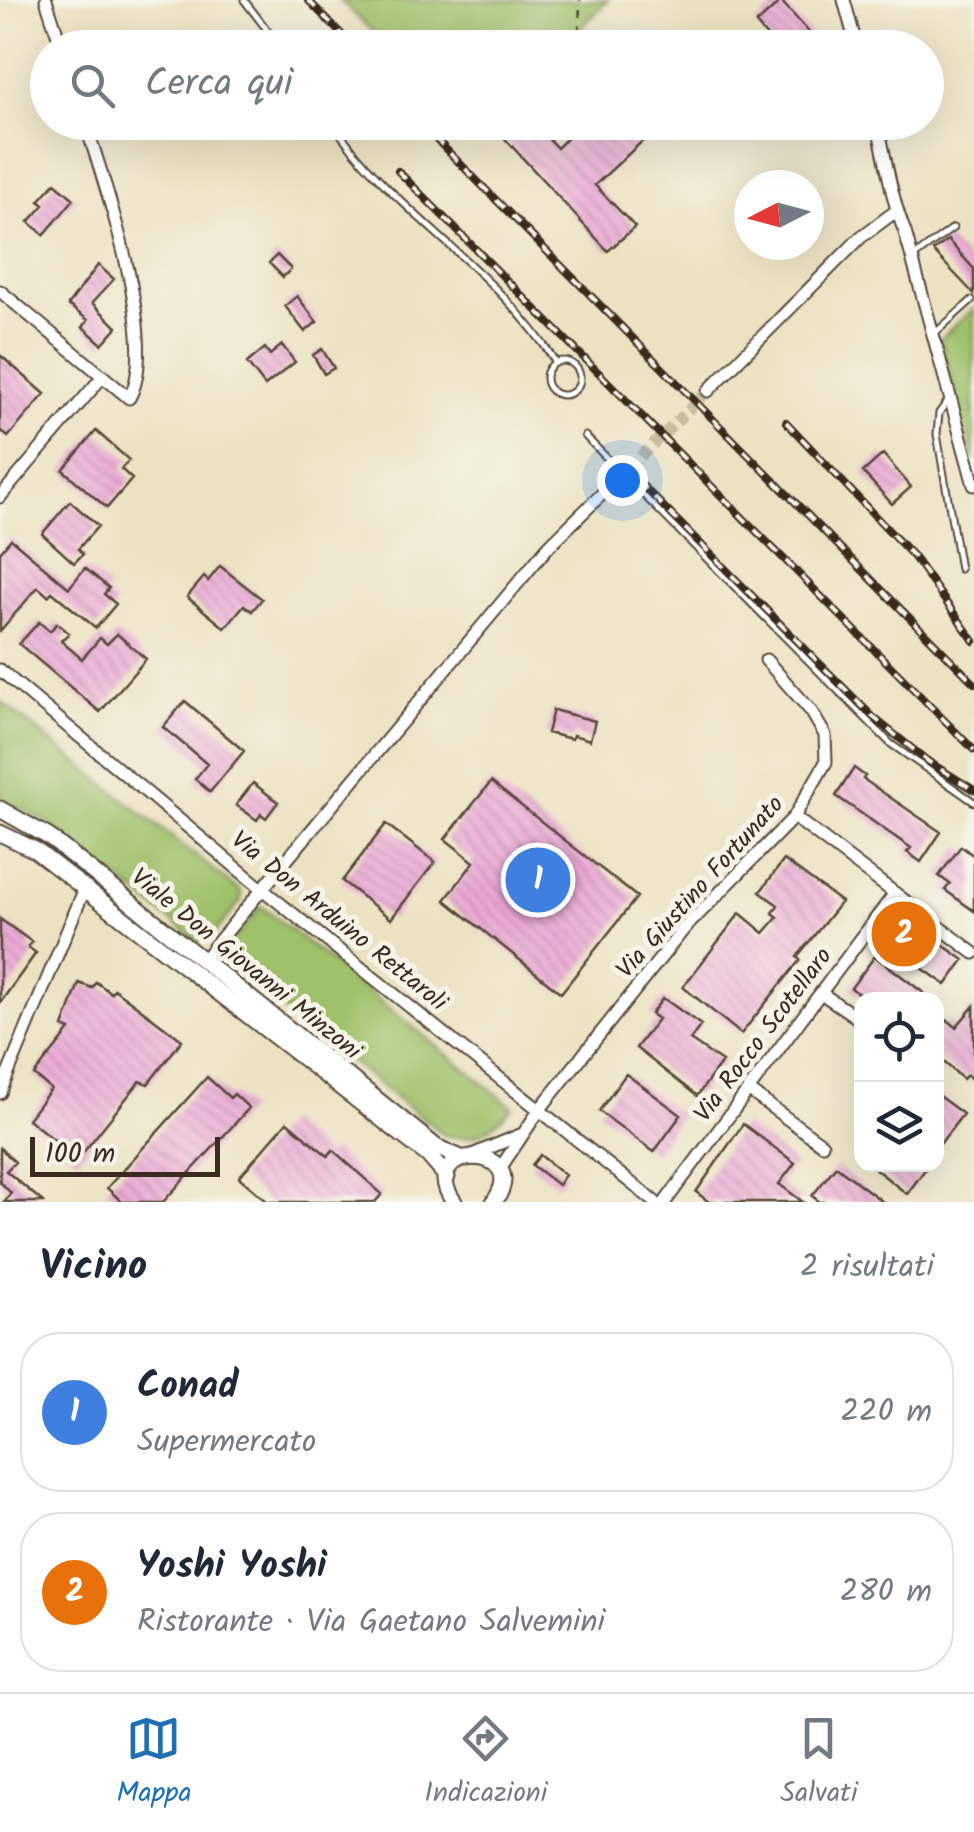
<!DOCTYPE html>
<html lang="it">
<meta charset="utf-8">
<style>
:root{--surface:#fff;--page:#f2f2f3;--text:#1f2937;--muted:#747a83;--line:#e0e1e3;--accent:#1f6fb2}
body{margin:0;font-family:Kalam,sans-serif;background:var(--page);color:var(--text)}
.controls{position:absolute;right:30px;bottom:30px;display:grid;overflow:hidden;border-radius:20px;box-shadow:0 10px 40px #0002}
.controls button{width:90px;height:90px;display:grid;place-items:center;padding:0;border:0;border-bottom:2px solid var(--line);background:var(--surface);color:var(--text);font:50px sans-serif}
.compass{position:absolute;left:734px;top:170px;width:90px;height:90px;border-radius:50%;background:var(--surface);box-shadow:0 10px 40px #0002;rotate:264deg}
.scale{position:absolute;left:30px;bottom:25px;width:190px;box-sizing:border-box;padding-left:10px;border:5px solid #3b2a1e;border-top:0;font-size:28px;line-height:35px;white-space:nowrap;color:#3b2a1e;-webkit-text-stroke:8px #f7f3e8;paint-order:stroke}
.you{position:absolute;left:622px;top:480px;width:35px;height:35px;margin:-25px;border:8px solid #fff;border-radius:50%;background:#1a73e8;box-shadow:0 0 0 15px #1a73e833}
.badge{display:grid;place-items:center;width:65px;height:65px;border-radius:50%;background:var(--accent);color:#fff;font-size:32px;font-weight:700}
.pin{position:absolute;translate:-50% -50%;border:5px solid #fff;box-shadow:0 2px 10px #0006}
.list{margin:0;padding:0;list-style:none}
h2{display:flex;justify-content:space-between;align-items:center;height:130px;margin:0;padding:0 40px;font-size:42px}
h2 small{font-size:32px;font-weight:400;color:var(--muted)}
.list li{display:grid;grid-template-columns:65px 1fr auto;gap:30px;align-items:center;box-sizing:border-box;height:160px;margin:0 20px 20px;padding:0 20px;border:2px solid var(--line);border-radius:40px}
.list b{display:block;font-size:38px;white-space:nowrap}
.list p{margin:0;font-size:32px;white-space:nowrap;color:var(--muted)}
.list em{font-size:32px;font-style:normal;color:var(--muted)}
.icon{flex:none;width:55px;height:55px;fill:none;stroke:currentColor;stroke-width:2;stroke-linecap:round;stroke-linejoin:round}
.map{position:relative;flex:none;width:974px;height:1202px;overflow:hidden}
.search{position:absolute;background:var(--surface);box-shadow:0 10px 40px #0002;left:30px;right:30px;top:30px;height:110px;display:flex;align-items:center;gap:25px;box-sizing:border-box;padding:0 35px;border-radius:55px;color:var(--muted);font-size:38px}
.sheet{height:490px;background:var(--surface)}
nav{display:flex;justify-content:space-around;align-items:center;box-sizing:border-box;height:140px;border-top:2px solid var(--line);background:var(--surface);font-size:28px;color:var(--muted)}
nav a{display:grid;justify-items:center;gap:5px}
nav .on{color:var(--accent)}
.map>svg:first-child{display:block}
.green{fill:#9fc16a;stroke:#6d7644;stroke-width:2.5}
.building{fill:url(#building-back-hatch)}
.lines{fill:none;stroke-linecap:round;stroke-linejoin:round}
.minor-tunnel{stroke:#c8bda1;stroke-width:11;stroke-dasharray:11 5.5;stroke-linecap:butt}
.service-casing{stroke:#554637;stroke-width:9}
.minor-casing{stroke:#554637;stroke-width:15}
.secondary-casing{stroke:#554637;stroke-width:19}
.path{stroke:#554637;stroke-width:2.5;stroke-dasharray:8 8;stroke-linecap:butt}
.service{stroke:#fff;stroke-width:5}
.minor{stroke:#fff;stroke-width:11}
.secondary{stroke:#fff;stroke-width:15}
.rail-casing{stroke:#3b2a1e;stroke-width:8}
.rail{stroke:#f7f3e8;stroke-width:4;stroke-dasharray:11;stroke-linecap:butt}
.labels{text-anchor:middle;stroke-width:10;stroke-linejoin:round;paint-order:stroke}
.street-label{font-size:25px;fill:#3b2a1e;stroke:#f7f3e8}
</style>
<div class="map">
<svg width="974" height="1202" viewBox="0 0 974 1202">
<defs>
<pattern id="building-back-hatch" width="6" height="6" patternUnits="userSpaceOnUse" patternTransform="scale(2.5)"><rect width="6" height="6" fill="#eca9d6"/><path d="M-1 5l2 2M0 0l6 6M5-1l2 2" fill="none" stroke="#c08aad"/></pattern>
</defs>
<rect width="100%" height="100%" fill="#f7f3e8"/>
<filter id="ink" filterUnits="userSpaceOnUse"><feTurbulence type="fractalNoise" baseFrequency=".01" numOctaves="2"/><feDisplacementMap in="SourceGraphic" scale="20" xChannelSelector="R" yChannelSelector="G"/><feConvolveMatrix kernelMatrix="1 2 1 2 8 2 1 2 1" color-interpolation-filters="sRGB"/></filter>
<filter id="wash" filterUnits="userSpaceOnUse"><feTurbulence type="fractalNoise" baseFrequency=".0048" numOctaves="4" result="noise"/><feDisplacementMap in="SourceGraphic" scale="40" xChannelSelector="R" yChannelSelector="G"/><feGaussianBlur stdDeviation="2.25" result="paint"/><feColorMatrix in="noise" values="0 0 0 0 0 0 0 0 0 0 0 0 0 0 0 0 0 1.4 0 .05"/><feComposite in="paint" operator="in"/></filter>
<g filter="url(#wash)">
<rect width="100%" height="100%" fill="#ebe2c2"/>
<!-- green -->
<path class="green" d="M 340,0 L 608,0 L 562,48 L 388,47 Z
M 974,308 L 974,460 L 940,339 Z
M 0,701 L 241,892 L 241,901 L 210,939 L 197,941 L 46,822 L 0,797 Z
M 261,906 L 513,1107 C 487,1132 481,1141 444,1135 L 223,962 L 221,954 Z"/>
<g id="blocks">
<!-- building -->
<path class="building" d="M 781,1 L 823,48 L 777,48 L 756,24 Z
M 508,122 L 532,122 L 557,148 L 584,122 L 663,122 L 595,185 L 635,227 L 608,251 L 498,131 Z
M 55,183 L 74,199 L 44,235 L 29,222 L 44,205 L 39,201 Z
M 948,240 L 974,269 L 974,294 L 933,251 Z
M 277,255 L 291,269 L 283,277 L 269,263 Z
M 98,265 L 114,279 L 92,303 L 117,327 L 102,344 L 83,327 L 88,320 L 68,305 Z
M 297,296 L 317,322 L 305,332 L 285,306 Z
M 282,345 L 295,362 L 265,386 L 247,363 L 265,348 L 270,355 Z
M 322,349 L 334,368 L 324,374 L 313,355 Z
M 0,355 L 45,394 L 8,437 L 0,430 Z
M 96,431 L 129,460 L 121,469 L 132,479 L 107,508 L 63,470 Z
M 883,454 L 911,487 L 892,504 L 863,472 Z
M 70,501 L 98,526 L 78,549 L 83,554 L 74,563 L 42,534 Z
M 11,539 L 69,588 L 85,568 L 109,588 L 104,594 L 116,604 L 96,628 L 52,592 L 48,596 L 38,587 L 0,631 L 0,552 Z
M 220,566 L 262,599 L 252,611 L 244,605 L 225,628 L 187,597 L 204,577 L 208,581 Z
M 39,622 L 50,631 L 57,623 L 69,633 L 61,641 L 82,659 L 100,638 L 107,644 L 117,634 L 146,659 L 100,712 L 19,644 Z
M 185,701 L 244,751 L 210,792 L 195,779 L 207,764 L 163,727 Z
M 553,710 L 595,721 L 590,740 L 573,735 L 572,739 L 547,733 Z
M 854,768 L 865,776 L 863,779 L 941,832 L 921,862 L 907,852 L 911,848 L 836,796 Z
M 491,782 L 637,897 L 561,993 L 445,900 L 474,862 L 445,839 Z
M 253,783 L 278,802 L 266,818 L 261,814 L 257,820 L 236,805 Z
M 386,824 L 435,862 L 391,919 L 342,881 Z
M 961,846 L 974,856 L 974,911 L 945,890 L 950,884 L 939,876 Z
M 784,860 L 841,902 L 797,957 L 800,960 L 741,1034 L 683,987 L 740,913 L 764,933 L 778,917 L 773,913 L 778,905 L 760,892 Z
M 902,916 L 964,960 L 946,985 L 884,941 Z
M 0,919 L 32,942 L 28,947 L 36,953 L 0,1003 Z
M 875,956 L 933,1000 L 867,1000 L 851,988 Z
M 96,982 L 111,993 L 114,989 L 182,1040 L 148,1084 L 140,1081 L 78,1159 L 28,1119 L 51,1089 L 34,1075 L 70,1030 L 63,1027 L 79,983 L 92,988 Z
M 663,998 L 701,1025 L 690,1040 L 722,1062 L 697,1096 L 636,1048 L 658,1019 L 651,1014 Z
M 974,1006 L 974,1081 L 967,1075 L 963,1079 L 936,1055 L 936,1033 L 948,1020 L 956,1027 Z
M 626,1074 L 681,1115 L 654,1152 L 599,1111 Z
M 207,1077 L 230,1098 L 234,1094 L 249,1108 L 163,1202 L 122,1202 L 107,1188 Z
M 936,1094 L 963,1114 L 936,1149 Z
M 287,1122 L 328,1156 L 333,1150 L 382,1194 L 375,1202 L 268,1202 L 239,1177 Z
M 743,1124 L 795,1163 L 779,1184 L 803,1202 L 709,1202 L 696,1192 Z
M 0,1148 L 15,1162 L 6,1171 L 43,1202 L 4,1202 L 11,1193 L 0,1182 Z
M 540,1155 L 565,1175 L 558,1185 L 532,1165 Z
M 869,1164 L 929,1164 L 907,1194 Z
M 836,1166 L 883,1202 L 820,1202 L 812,1196 Z"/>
</g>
</g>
<g filter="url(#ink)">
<use href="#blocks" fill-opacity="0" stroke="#554637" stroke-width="2.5"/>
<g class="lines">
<!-- minor-tunnel -->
<path class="minor-tunnel" d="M 605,491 L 708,391"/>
<!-- service casing -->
<g class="service-casing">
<path id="service" d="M 244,0 L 281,48
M 332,122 C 393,213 497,268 556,363
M 915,256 L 953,228
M 934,334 L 972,300
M546 378a17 17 0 1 1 34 0a17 17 0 1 1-34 0Z
M 948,401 L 939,413 L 937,434 L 960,569
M 585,436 L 891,744 L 974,802"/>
</g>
<!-- minor casing -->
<g class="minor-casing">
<path id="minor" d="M 46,0 L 62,48
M 844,0 L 857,48
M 877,122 C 886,159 891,198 905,232 L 974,485
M 0,291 L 129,398 C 161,345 104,181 85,122
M 708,391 L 861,237 L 896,211
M 0,497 L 103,376
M 0,670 L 262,889 L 655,1202
M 794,817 L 974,953
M 204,959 L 548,547 L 605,491
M 821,993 L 862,1021
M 748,1090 L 822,1144
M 0,1093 L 85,888
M 472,1155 L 520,1135
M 499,1170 L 540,1109 L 683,930 L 794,817 L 826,762 L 825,735 L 811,711 L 766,660
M 665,1202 L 895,893"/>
</g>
<!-- secondary casing -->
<g class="secondary-casing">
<path id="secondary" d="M 0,809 L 49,837 L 436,1147 L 461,1158
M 0,833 L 35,850 L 428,1155 L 447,1177
M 454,1202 C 412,1142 536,1143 494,1202"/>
</g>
<!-- path -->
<path class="path" d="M 579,33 L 580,0"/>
<!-- service -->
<use href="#service" class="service"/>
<!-- minor -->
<use href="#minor" class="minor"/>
<!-- secondary -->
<use href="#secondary" class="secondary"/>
<!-- rail casing -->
<g class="rail-casing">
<path id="rail" d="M 308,0 L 355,48
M 419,122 L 974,683
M 398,171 L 974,750
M 786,422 L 913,556 L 974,641
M 623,466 L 873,717 L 929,762 L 974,790"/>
</g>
<!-- rail -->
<use href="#rail" class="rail"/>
</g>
</g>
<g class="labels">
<!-- street labels -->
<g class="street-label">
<text transform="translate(699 886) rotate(-48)" y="9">Via Giustino Fortunato</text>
<text transform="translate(340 920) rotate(39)" y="9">Via Don Arduino Rettaroli</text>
<text transform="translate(247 963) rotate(39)" y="9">Viale Don Giovanni Minzoni</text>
<text transform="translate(762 1034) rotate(-53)" y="9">Via Rocco Scotellaro</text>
</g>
</g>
</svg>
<div class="controls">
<button><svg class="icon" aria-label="locate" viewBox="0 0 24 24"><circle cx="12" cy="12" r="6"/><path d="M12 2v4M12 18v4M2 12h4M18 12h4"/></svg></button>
<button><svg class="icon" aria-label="layers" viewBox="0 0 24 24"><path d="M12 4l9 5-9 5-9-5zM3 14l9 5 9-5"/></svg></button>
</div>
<svg class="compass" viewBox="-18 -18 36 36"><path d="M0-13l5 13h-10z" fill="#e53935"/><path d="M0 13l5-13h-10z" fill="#747a83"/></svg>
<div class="scale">100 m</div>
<div class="you"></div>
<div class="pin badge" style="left:538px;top:880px;background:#3f7fe0">1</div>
<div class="pin badge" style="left:904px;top:934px;background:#e8710a">2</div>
<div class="search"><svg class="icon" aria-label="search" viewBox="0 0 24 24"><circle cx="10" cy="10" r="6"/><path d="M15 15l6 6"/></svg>Cerca qui</div>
</div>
<section class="sheet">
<h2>Vicino<small>2 risultati</small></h2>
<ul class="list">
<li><span class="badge" style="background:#3f7fe0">1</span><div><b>Conad</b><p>Supermercato</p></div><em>220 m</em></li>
<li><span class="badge" style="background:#e8710a">2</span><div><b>Yoshi Yoshi</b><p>Ristorante · Via Gaetano Salvemini</p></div><em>280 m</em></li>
</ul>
</section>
<nav>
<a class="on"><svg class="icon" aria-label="map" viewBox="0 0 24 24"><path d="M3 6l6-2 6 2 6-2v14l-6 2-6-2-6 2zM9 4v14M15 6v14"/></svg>Mappa</a>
<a><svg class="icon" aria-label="directions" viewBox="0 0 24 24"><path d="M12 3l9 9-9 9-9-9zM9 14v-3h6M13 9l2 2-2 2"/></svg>Indicazioni</a>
<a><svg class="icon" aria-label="saved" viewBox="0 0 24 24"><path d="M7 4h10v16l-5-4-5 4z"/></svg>Salvati</a>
</nav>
